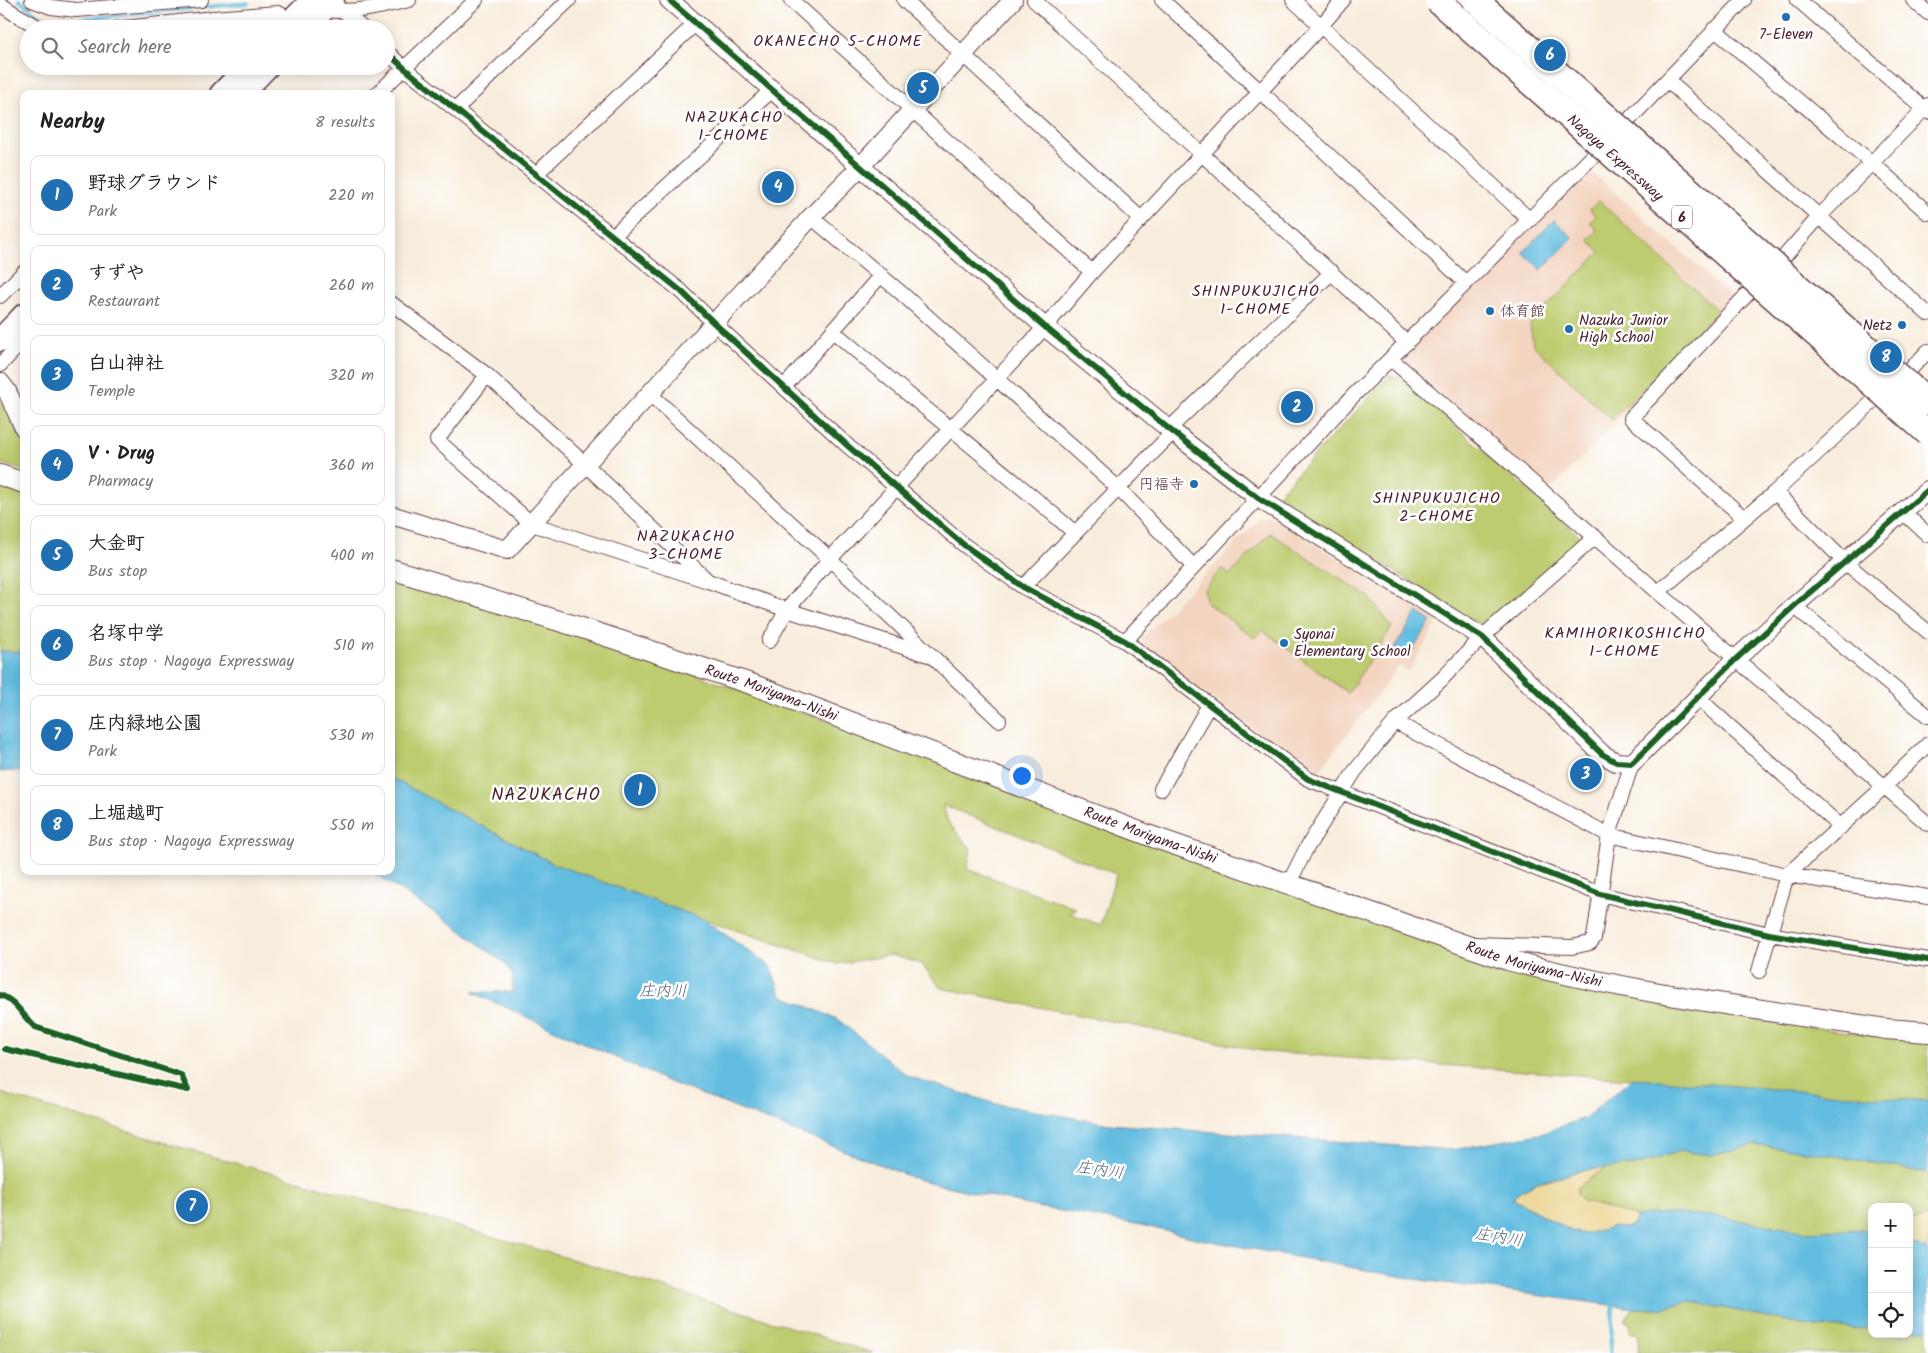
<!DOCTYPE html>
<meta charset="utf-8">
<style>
:root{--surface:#fff;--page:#f2f2f2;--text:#222;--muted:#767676;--line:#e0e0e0;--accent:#1f6fb2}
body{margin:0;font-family:Kalam,"Klee One",sans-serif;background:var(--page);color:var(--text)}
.controls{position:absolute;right:15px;bottom:15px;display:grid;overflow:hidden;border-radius:10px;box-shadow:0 2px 12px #0003}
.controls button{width:45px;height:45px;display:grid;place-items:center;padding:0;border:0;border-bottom:1px solid var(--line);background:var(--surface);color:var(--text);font:25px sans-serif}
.you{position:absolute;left:1021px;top:775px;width:18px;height:18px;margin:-12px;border:4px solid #fff;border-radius:50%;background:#1a73e8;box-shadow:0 0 0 8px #1a73e833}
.badge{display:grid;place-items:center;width:32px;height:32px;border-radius:50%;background:var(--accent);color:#fff;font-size:16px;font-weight:700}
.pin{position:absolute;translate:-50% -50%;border:2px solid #fff;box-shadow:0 1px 5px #0006}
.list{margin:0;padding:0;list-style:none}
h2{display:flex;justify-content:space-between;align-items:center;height:65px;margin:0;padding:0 20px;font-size:21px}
h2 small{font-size:16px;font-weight:400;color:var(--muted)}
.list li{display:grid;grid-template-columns:32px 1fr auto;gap:15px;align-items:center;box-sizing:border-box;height:80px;margin:0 10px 10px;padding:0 10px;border:1px solid var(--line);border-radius:10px}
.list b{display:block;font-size:19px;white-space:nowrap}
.list p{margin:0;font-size:16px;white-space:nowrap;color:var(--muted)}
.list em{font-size:16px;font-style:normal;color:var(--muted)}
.icon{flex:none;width:28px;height:28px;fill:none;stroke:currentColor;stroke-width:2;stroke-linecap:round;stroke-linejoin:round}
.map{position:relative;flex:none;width:1928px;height:1353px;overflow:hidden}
.search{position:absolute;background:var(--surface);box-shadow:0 2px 12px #0003;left:20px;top:20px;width:375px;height:55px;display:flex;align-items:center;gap:12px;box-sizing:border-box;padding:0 18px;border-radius:28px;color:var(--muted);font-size:19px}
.panel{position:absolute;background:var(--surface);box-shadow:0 2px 12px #0003;left:20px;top:90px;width:375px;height:785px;border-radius:10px}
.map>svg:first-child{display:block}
.built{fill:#f3d4bf}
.green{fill:#bdcc6f;stroke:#84764d;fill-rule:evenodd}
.sand{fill:#eeda9e;stroke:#9c7c64}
.water{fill:#63bde0;stroke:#566e86}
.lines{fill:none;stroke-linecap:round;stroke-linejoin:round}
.stream{stroke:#63bde0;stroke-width:4}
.minor-casing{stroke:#643e46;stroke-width:16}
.tertiary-casing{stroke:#643e46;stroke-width:20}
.secondary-casing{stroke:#643e46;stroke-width:22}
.primary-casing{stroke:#643e46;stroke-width:25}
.minor{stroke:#fff;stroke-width:14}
.tertiary{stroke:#fff;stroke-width:18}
.secondary{stroke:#fff;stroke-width:20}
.primary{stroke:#fff;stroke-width:22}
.motorway-bridge-casing{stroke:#643e46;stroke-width:28;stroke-linecap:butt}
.motorway-bridge{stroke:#fff;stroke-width:25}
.cycleway-casing{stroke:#fff;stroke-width:9}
.cycleway{stroke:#1b5e20;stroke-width:6}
.poi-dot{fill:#1f6fb2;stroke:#fff;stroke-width:2}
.labels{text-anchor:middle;stroke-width:5;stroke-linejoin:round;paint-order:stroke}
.shield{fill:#fff;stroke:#80626b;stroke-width:1}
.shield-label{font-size:14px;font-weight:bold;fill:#4a1f2b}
.poi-label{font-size:15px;fill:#4a1f2b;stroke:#fff;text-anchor:start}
.street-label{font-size:15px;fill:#4a1f2b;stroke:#fff}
.neighbourhood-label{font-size:16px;letter-spacing:1px;fill:#4a1f2b;stroke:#fff}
.water-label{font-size:16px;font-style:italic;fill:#545e73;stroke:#fff}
.quarter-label{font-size:18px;letter-spacing:1px;fill:#4a1f2b;stroke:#fff}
</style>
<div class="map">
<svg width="1928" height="1353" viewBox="0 0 1928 1353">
<rect width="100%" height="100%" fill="#fff"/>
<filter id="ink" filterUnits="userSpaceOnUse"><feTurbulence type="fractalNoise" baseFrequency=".02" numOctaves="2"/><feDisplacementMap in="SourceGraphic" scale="10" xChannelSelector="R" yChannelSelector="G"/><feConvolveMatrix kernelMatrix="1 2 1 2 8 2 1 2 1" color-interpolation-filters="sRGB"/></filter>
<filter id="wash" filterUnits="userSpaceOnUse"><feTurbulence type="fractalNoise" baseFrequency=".0096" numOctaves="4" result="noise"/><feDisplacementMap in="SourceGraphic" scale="20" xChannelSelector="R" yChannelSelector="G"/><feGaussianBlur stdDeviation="1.12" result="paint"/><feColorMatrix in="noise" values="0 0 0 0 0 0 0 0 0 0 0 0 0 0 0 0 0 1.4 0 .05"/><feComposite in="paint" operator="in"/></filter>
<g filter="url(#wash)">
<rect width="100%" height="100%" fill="#f8eddc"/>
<!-- built -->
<path class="built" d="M 1594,174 L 1734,299 L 1734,304 L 1550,490 L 1402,360 L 1403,354 L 1587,175 Z
M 1269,516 L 1439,620 L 1409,671 L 1399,666 L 1316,775 L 1143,647 L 1141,639 L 1260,519 Z"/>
<!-- green -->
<path class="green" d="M 1599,201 L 1718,311 L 1612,420 L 1533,345 L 1530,324 L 1600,252 L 1588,239 L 1597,231 L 1590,222 L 1595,216 L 1590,209 Z
M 1389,376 L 1399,376 L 1586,542 L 1488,630 L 1279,499 L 1278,494 Z
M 0,400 L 7,408 L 24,444 L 24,471 L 0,463 Z
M 0,485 L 24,492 L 24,652 L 0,651 Z
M 1270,533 L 1369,597 L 1392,627 L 1348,693 L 1262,630 L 1254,638 L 1207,603 L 1204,590 L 1222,568 L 1230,575 Z
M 391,569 L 424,579 L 1459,944 L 1471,963 L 1479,957 C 1624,1004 1777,1025 1928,1041 L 1928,1101 L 1267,1052 L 941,988 L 921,964 L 891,955 L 838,964 L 703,919 L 554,864 L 391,778 ZM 943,805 L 1116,874 L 1101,925 L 1068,913 L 1074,911 L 1076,908 L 967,869 L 971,849 L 948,822 Z
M 0,1093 L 183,1148 L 585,1263 L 873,1353 L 0,1353 Z
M 1753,1145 L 1814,1152 L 1928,1173 L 1928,1217 L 1909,1222 L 1909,1207 L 1872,1207 L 1872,1229 L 1807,1232 L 1713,1216 L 1652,1214 L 1636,1217 L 1583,1201 L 1577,1195 L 1577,1188 L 1586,1181 L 1609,1166 L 1641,1164 L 1680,1151 L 1711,1155 Z
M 1689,1301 L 1817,1327 L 1872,1329 L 1872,1334 L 1909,1334 L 1909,1330 L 1928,1330 L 1928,1353 L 1638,1353 L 1639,1334 L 1630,1332 L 1630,1323 L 1625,1321 L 1625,1318 L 1634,1308 L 1658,1309 Z"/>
<!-- sand -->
<path class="sand" d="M 1609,1166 L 1586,1181 L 1577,1188 L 1577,1195 L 1583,1201 L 1636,1217 L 1635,1223 L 1626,1228 L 1613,1227 L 1585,1234 L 1571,1231 L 1513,1199 L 1517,1193 L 1537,1182 L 1561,1177 L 1577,1171 Z
M 1928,1217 L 1928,1249 L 1909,1243 L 1909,1222 Z"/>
<!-- water -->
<path class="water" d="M 1554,220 L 1573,238 L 1541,270 L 1523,252 Z
M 1417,612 L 1431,621 L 1408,658 L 1394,649 Z
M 0,651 L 24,652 L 24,770 L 0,772 Z
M 391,778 L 554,864 L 703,919 L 770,966 L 781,995 L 837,1019 L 908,1076 L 996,1104 L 1109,1124 L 1452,1150 L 1540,1134 L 1585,1118 L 1633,1078 L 1928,1101 L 1928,1173 L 1814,1152 L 1753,1145 L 1711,1155 L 1680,1151 L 1641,1164 L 1577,1171 L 1561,1177 L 1537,1182 L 1517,1193 L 1513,1199 L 1571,1231 L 1585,1234 L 1613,1227 L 1626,1228 L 1635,1223 L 1636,1217 L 1652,1214 L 1679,1214 L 1713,1216 L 1807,1232 L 1872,1229 L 1872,1329 L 1817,1327 L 1689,1301 L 1658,1309 L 1634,1308 L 1414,1279 L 1195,1238 L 1141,1225 L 1032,1206 L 916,1179 L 667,1081 L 472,992 L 512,992 L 513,977 L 506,964 L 452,924 L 370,871 L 391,871 Z
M 1909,1243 L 1928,1249 L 1928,1330 L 1909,1330 Z"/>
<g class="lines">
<!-- stream -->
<path class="stream" d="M 19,0 L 41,18 L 71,20 L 248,3
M 1610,1353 L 1614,1300"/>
</g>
</g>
<g filter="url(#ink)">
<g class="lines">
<!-- minor casing -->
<g class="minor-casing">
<path id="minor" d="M 32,0 L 51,7 L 76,10 L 201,0
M 791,0 L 1092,272
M 904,0 L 1141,219
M 1034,0 C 1158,115 1283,227 1407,343
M 1162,0 L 1465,282
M 1293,0 L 1530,220
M 1798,0 L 1928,112
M 1913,0 L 1928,13
M 0,4 L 15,14 L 42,29
M 324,10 C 358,13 376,8 409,0
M 345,12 L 363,29
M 116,29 L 214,18 L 278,13 L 292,20
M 1714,29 L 1872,163 L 1928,213
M 386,51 L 404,68 L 681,291 L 714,323 L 849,447 L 964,545 L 1023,587 L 1125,641 L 1308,779 L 1600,894 L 1769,934 L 1928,960
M 1667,80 L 1928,314
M 377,94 L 476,0
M 456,109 L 569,0
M 535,175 L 696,23
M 811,217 L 899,291 L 1118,488 L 1194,567
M 614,235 L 773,89
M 1777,265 L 1819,217 L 1928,105
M 0,296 L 24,272
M 391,303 L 487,375 L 586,465 L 706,579
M 833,331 C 913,400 996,464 1075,533
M 1391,359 L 1658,592 L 1928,824
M 0,365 L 24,340
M 487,375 L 437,440 L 532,524 L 708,581 L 787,610 L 932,656
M 1903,377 L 1928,351
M 784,387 L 881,275
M 650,394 L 830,559 L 999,720
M 1169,429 L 1332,272
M 1775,492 L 1845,562 L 1928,632
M 1903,512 L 1928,535
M 1744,518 L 1631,418 L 1756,285
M 1023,587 L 1173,432
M 1658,592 L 1775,492 L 1881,394
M 1794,606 L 1928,716
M 769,641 L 787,610 L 830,559 L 1045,327 L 1092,272 L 1321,26 L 1343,0
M 1125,641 L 1353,396 L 1622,127 L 1744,0
M 1697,697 L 1841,827
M 1395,722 L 1609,835 L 1787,875 L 1928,897
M 1161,789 L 1209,705
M 1288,885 L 1306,849 L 1355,771 L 1395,722 L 1442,679 L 1482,637 L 1595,537
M 1474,944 L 1572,947 L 1590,943 L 1594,938 L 1609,835 L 1632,763
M 1759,971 L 1787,875 L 1885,786 L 1928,744"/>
</g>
<!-- tertiary casing -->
<g class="tertiary-casing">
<path id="tertiary" d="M 669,0 L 1045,327 L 1169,429 L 1258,498 L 1482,637 L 1602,754 L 1616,762 L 1632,763 L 1736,659 L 1794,606 L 1928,490
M 0,382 L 7,391 L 24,428
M 391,515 L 507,550 L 811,217 L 860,167 L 1013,0"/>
</g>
<!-- secondary casing -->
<g class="secondary-casing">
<g id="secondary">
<path d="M 0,475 L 24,483"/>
<path id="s1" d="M 391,569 L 585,629 L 754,685 L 1153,837 L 1508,960 C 1631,993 1759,1009 1886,1029 L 1928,1032"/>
</g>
</g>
<!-- primary casing -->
<g class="primary-casing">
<path id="primary" d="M 284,29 L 312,0
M 305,29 L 333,0
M 221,94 L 246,68
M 241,94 L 268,66
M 0,340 L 24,315"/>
</g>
<!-- minor -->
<use href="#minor" class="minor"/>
<!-- tertiary -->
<use href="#tertiary" class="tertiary"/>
<!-- secondary -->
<use href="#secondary" class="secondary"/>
<!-- primary -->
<use href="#primary" class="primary"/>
<!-- motorway-bridge casing -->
<g class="motorway-bridge-casing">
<g id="motorway-bridge">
<path id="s2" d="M 1437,0 L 1928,433"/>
<path d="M 1475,0 L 1928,402"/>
</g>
</g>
<!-- motorway-bridge -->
<use href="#motorway-bridge" class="motorway-bridge"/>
<!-- cycleway casing -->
<g class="cycleway-casing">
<path id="cycleway" d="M 669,0 L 1045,327 L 1169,429 L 1258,498 L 1482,637 L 1602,754 L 1616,762 L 1632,763 L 1736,659 L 1794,606 L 1928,490
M 386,51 L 404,68 L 681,291 L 714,323 L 849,447 L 964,545 L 1023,587 L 1125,641 L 1308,779 L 1600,894 L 1769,934 L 1928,960
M 0,995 C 16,1000 23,1017 35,1027 L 181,1075 L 188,1090
M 5,1049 L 188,1090"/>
</g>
<!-- cycleway -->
<use href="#cycleway" class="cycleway"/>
</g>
</g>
<!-- markers -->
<g class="poi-dot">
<circle cx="1786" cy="17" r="5"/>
<circle cx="1490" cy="311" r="5"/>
<circle cx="1902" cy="325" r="5"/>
<circle cx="1569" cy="329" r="5"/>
<circle cx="1194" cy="484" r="5"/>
<circle cx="1284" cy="643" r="5"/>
</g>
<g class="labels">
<!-- shield labels -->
<rect class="shield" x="1672" y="205.5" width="20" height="23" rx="4"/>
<g class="shield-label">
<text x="1682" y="222">6</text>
</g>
<!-- poi labels -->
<g class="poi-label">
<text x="1786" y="39" text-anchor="middle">7-Eleven</text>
<text x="1500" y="316">体育館</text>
<text x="1579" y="325">Nazuka Junior<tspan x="1579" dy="17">High School</tspan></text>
<text x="1892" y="330" text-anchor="end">Netz</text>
<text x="1184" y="489" text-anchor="end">円福寺</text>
<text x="1294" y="639">Syonai<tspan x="1294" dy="17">Elementary School</tspan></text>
</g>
<!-- street labels -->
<g class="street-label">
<text dy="5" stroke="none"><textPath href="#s2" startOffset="238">Nagoya Expressway</textPath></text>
<text dy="5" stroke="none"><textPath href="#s1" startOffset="400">Route Moriyama-Nishi</textPath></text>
<text dy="5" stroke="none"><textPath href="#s1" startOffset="805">Route Moriyama-Nishi</textPath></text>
<text dy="5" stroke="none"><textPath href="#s1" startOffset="1210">Route Moriyama-Nishi</textPath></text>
</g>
<!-- neighbourhood labels -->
<g class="neighbourhood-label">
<text x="838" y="46">OKANECHO 5-CHOME</text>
<text x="734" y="122">NAZUKACHO<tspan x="734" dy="18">1-CHOME</tspan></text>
<text x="1256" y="296">SHINPUKUJICHO<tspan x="1256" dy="18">1-CHOME</tspan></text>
<text x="1437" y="503">SHINPUKUJICHO<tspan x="1437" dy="18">2-CHOME</tspan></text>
<text x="686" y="541">NAZUKACHO<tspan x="686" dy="18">3-CHOME</tspan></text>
<text x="1625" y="638">KAMIHORIKOSHICHO<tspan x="1625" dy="18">1-CHOME</tspan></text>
</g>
<!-- water labels -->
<g class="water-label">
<text x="663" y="996">庄内川</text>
<text transform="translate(1100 1169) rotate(8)" y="6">庄内川</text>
<text transform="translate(1499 1236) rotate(9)" y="6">庄内川</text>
</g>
<!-- quarter labels -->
<g class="quarter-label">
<text x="546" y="800">NAZUKACHO</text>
</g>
</g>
</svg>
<div class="controls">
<button>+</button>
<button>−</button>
<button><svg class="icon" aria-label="locate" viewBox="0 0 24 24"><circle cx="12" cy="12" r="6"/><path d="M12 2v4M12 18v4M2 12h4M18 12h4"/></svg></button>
</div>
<div class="you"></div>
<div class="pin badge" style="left:640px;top:790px">1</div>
<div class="pin badge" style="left:1297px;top:407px">2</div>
<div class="pin badge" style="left:1586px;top:774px">3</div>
<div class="pin badge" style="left:778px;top:187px">4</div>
<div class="pin badge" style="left:923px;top:88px">5</div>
<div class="pin badge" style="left:1550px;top:55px">6</div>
<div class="pin badge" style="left:192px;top:1206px">7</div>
<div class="pin badge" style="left:1886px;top:357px">8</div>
<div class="search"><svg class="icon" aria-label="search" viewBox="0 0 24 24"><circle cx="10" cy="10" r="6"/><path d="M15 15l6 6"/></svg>Search here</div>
<section class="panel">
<h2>Nearby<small>8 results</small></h2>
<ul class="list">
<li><span class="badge">1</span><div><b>野球グラウンド</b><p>Park</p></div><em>220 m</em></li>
<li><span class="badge">2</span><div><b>すずや</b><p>Restaurant</p></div><em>260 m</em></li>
<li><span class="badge">3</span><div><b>白山神社</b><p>Temple</p></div><em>320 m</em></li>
<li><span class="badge">4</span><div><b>V・Drug</b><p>Pharmacy</p></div><em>360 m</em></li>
<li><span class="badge">5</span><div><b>大金町</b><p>Bus stop</p></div><em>400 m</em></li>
<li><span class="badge">6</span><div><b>名塚中学</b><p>Bus stop · Nagoya Expressway</p></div><em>510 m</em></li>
<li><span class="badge">7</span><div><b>庄内緑地公園</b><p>Park</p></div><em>530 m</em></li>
<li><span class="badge">8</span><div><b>上堀越町</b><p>Bus stop · Nagoya Expressway</p></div><em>550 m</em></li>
</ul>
</section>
</div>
